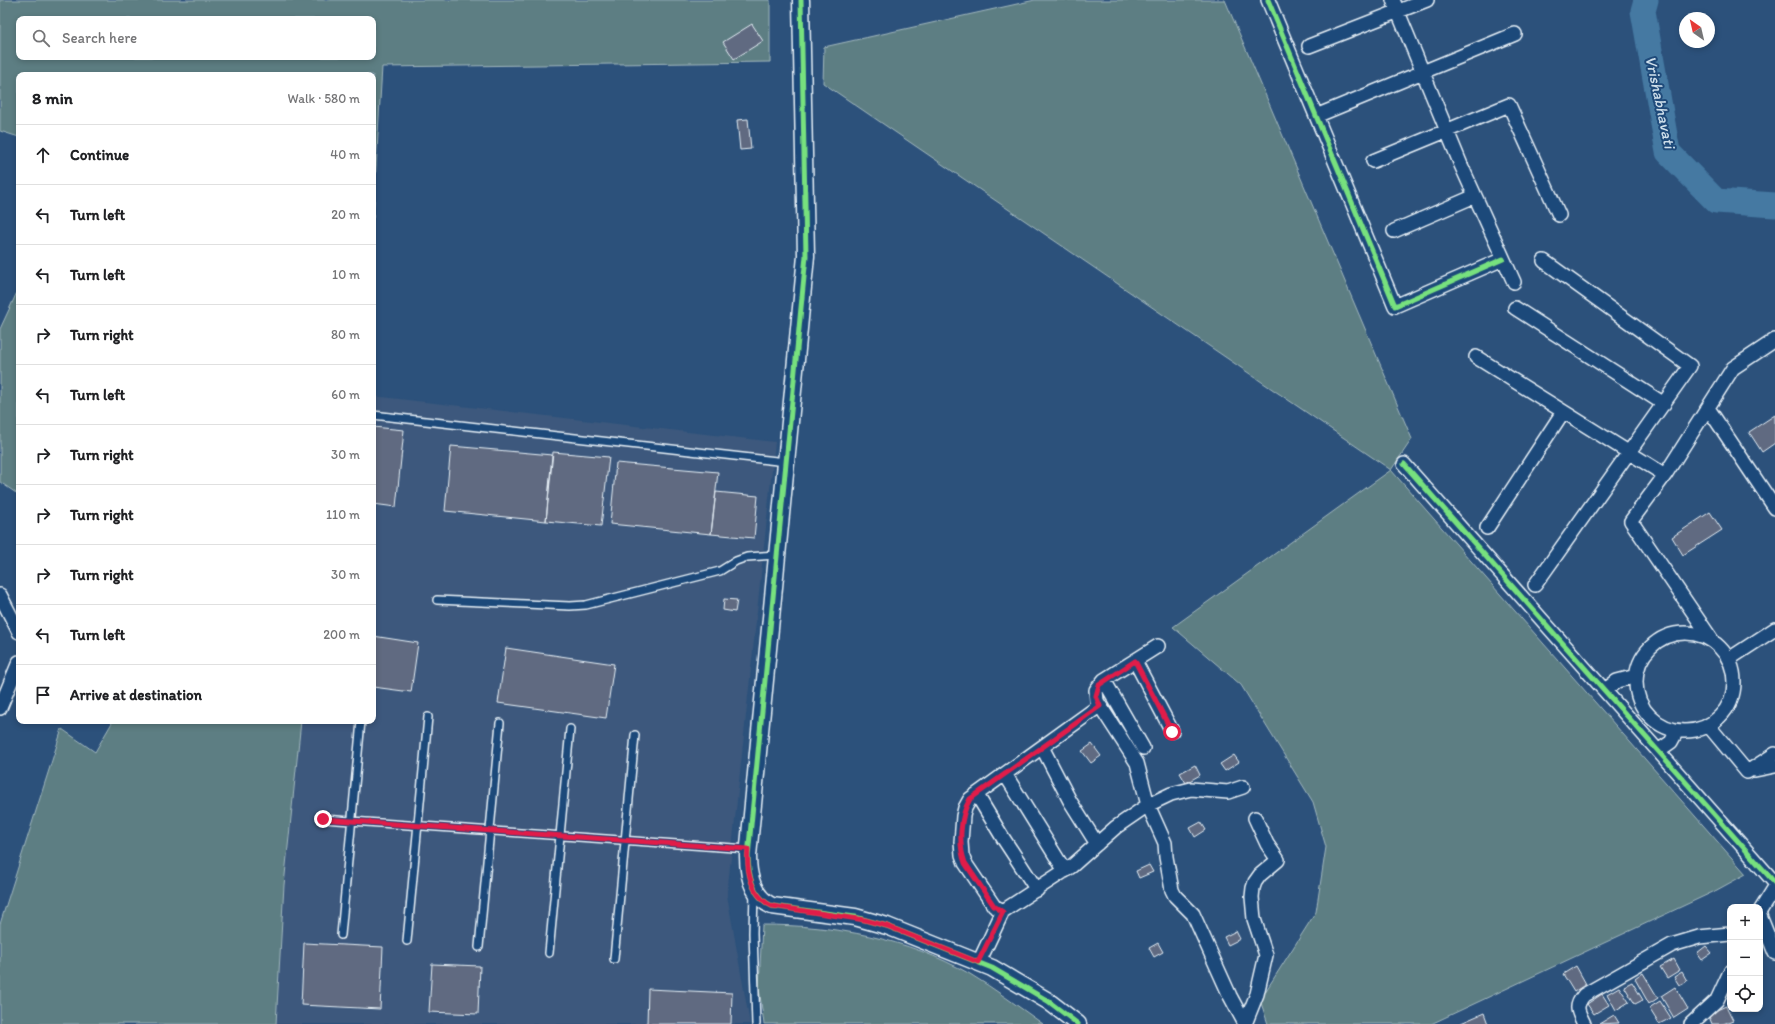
<!DOCTYPE html>
<meta charset="utf-8">
<style>
:root{--surface:#fff;--page:#f2f2f2;--text:#202124;--muted:#757577;--line:#e0e0e0}
body{margin:0;font-family:Itim,sans-serif;background:var(--page);color:var(--text)}
.controls{position:absolute;right:12px;bottom:12px;display:grid;overflow:hidden;border-radius:8px;box-shadow:0 2px 6px #0003}
.controls button{width:36px;height:36px;display:grid;place-items:center;padding:0;border:0;border-bottom:1px solid var(--line);background:var(--surface);color:var(--text);font:20px sans-serif}
.compass{position:absolute;left:1679px;top:12px;width:36px;height:36px;border-radius:50%;background:var(--surface);box-shadow:0 2px 6px #0003;rotate:326deg}
.stop{position:absolute;width:12px;height:12px;margin:-9px;border:3px solid #e11d48;border-radius:50%;background:#fff}
.stop.end{background:#e11d48;border-color:#fff;box-shadow:0 1px 4px #0008}
.list{margin:0;padding:0;list-style:none}
h2{display:flex;justify-content:space-between;align-items:center;height:52px;margin:0;padding:0 16px;font-size:17px}
h2 small{font-size:13px;font-weight:400;color:var(--muted)}
.list li{display:grid;grid-template-columns:26px 1fr auto;gap:12px;align-items:center;box-sizing:border-box;height:60px;padding:0 16px;border-top:1px solid var(--line)}
.list b{display:block;font-size:15px;white-space:nowrap}
.list em{font-size:13px;font-style:normal;color:var(--muted)}
.icon{flex:none;width:22px;height:22px;fill:none;stroke:currentColor;stroke-width:2;stroke-linecap:round;stroke-linejoin:round}
.map{position:relative;flex:none;width:1775px;height:1024px;overflow:hidden}
.search{position:absolute;background:var(--surface);box-shadow:0 2px 6px #0003;left:16px;top:16px;width:360px;height:44px;display:flex;align-items:center;gap:10px;box-sizing:border-box;padding:0 14px;border-radius:8px;color:var(--muted);font-size:15px}
.panel{position:absolute;background:var(--surface);box-shadow:0 2px 6px #0003;left:16px;top:72px;width:360px;height:652px;border-radius:8px}
.map>svg:first-child{display:block}
.built{fill:#3c597d}
.green{fill:#5d7e83;stroke:#a2b8be;fill-rule:evenodd}
.lines{fill:none;stroke-linecap:round;stroke-linejoin:round}
.river{stroke:#4479a2;stroke-width:25}
.building{fill:#606b81;stroke:#e8f1f8}
.service-casing{stroke:#e8f1f8;stroke-width:10}
.minor-casing{stroke:#e8f1f8;stroke-width:16}
.tertiary-casing{stroke:#e8f1f8;stroke-width:19}
.service{stroke:#1f4a7a;stroke-width:7}
.minor{stroke:#1f4a7a;stroke-width:13}
.tertiary{stroke:#1f4a7a;stroke-width:16}
.cycleway-casing{stroke:#1f4a7a;stroke-width:8}
.cycleway{stroke:#77e17e;stroke-width:5}
.route{stroke:#e11d48;stroke-width:5}
.labels{text-anchor:middle;stroke-width:4;stroke-linejoin:round;paint-order:stroke}
.water-label{font-size:16px;font-style:italic;fill:#cfdfeb;stroke:#1f4a7a}
</style>
<div class="map">
<svg width="1775" height="1024" viewBox="0 0 1775 1024">
<rect width="100%" height="100%" fill="#2c517b"/>
<filter id="ink" filterUnits="userSpaceOnUse"><feTurbulence type="fractalNoise" baseFrequency=".025" numOctaves="2"/><feDisplacementMap in="SourceGraphic" scale="8" xChannelSelector="R" yChannelSelector="G"/><feConvolveMatrix kernelMatrix="1 2 1 2 8 2 1 2 1" color-interpolation-filters="sRGB"/></filter>
<g filter="url(#ink)">
<!-- built -->
<path class="built" d="M 373,396 L 775,442 L 727,895 L 750,1024 L 276,1024 L 284,885 L 301,721 L 373,721 Z"/>
<!-- green -->
<path class="green" d="M 0,0 L 770,0 L 770,62 L 382,67 L 373,218 L 373,75 L 19,75 L 19,137 L 0,131 ZM 19,19 L 373,19 L 373,57 L 19,57 Z
M 1035,0 L 1225,0 L 1412,439 L 1391,470 L 1746,874 L 1715,891 L 1431,1024 L 1268,1024 L 1260,1000 L 1316,912 L 1326,847 L 1313,802 L 1241,685 L 1173,627 L 1391,470 L 823,83 L 824,47 Z
M 19,288 L 19,495 L 0,482 L 0,329 Z
M 113,721 L 301,721 L 284,885 L 276,1024 L 0,1024 L 0,924 L 62,729 L 95,752 Z
M 762,925 C 834,925 907,938 970,974 C 995,989 1019,1007 1043,1024 L 764,1024 L 759,988 Z"/>
<g class="lines">
<!-- river -->
<path class="river" d="M 1646,0 L 1643,11 L 1668,152 L 1716,201 L 1775,205"/>
</g>
<!-- building -->
<path class="building" d="M 752,24 L 763,41 L 734,59 L 723,42 Z
M 748,119 L 751,149 L 740,150 L 737,120 Z
M 1775,415 L 1775,443 L 1762,452 L 1749,432 Z
M 373,427 L 404,430 L 396,507 L 373,504 Z
M 451,446 L 552,455 L 546,521 L 445,511 Z
M 553,452 L 609,457 L 601,526 L 546,521 Z
M 616,463 L 718,472 L 711,534 L 610,524 Z
M 716,492 L 758,496 L 754,538 L 711,534 Z
M 1710,512 L 1722,530 L 1683,555 L 1672,537 Z
M 724,599 L 737,600 L 735,612 L 723,610 Z
M 373,636 L 418,643 L 411,692 L 373,687 Z
M 506,648 L 614,664 L 606,718 L 498,703 Z
M 1092,744 L 1101,756 L 1091,763 L 1082,751 Z
M 1234,755 L 1239,762 L 1225,771 L 1220,764 Z
M 1195,765 L 1200,775 L 1186,783 L 1180,773 Z
M 1201,822 L 1206,830 L 1195,837 L 1190,828 Z
M 1149,865 L 1153,872 L 1139,878 L 1136,871 Z
M 1236,931 L 1240,939 L 1228,945 L 1224,937 Z
M 304,943 L 383,947 L 380,1009 L 301,1005 Z
M 1158,943 L 1163,952 L 1154,957 L 1149,948 Z
M 1706,946 L 1712,953 L 1702,960 L 1697,953 Z
M 1674,959 L 1680,970 L 1667,978 L 1660,967 Z
M 432,964 L 480,966 L 478,1014 L 429,1012 Z
M 1576,966 L 1586,984 L 1574,992 L 1563,974 Z
M 1682,972 L 1687,981 L 1679,985 L 1674,977 Z
M 1643,973 L 1658,998 L 1649,1004 L 1635,979 Z
M 1632,982 L 1643,1000 L 1635,1004 L 1624,986 Z
M 1619,987 L 1629,1002 L 1616,1010 L 1607,994 Z
M 1675,987 L 1688,1009 L 1674,1018 L 1661,996 Z
M 648,989 L 732,993 L 731,1024 L 647,1024 Z
M 1602,994 L 1609,1005 L 1594,1014 L 1587,1004 Z
M 1660,1001 L 1671,1018 L 1659,1024 L 1649,1008 Z
M 1726,1006 L 1733,1020 L 1723,1024 L 1712,1024 L 1708,1014 Z
M 1484,1013 L 1488,1024 L 1461,1024 L 1461,1023 Z
M 1614,1015 L 1619,1023 L 1599,1024 Z"/>
<g class="lines">
<!-- service casing -->
<g class="service-casing">
<path id="service" d="M 373,415 L 786,462
M 437,600 L 570,606 L 586,605 L 720,571 L 736,561 L 747,557 L 777,555
M 323,819 L 748,849
M 754,892 L 753,933 L 756,1024
M 341,935 L 361,721
M 407,941 L 428,717
M 479,947 L 500,723
M 549,953 L 570,729
M 614,959 L 635,735"/>
</g>
<!-- minor casing -->
<g class="minor-casing">
<path id="minor" d="M 1268,0 L 1395,306 L 1503,259
M 1393,0 L 1461,165 L 1514,282
M 1309,46 L 1427,0
M 1316,116 L 1515,34
M 1373,161 L 1509,105 L 1559,215
M 1394,231 L 1475,196
M 1515,308 L 1664,404
M 1476,357 L 1665,475
M 1708,408 L 1775,508
M 1404,464 L 1775,883
M 1487,528 L 1563,412
M 1535,585 L 1690,366 L 1544,261
M 0,595 L 19,632
M1636 682a49 49 0 1 1 98 0a49 49 0 1 1-98 0Z
M 1712,640 L 1631,521 L 1665,475 L 1733,368 L 1775,340
M 1158,646 L 1104,680 L 1096,690 L 1097,701 L 1137,763 L 1148,805 L 1165,843 L 1166,857 L 1172,890 L 1175,896 L 1193,914 L 1230,996 L 1245,1024
M 1729,659 L 1775,629
M 1135,661 L 1172,731
M 1104,680 L 1143,748
M 1605,690 L 1617,681 L 1636,676
M 0,708 L 19,662
M 1708,725 L 1747,772 L 1775,754
M 1042,747 L 1070,801 L 1097,844
M 1658,751 L 1671,742 L 1677,731
M 1755,770 L 1775,766
M 1005,774 L 1065,871
M 977,795 L 1003,838 L 1037,890
M 1003,911 L 994,906 L 965,863 L 962,855 L 961,842 L 963,816 L 965,808 L 970,799 L 1099,706
M 1760,911 L 1775,887
M 1760,916 L 1775,953
M 979,962 L 1003,911 L 1072,866 L 1116,827 L 1148,805 L 1171,794 L 1191,789 L 1228,792 L 1243,787
M 1245,1024 L 1257,994 L 1266,955 L 1254,919 L 1252,897 L 1253,888 L 1255,882 L 1260,875 L 1278,860 L 1267,844 L 1255,818
M 1584,1024 C 1578,1011 1574,1007 1584,995 L 1672,945 L 1699,937 L 1730,934
M 1691,1024 L 1717,1000 L 1730,972"/>
</g>
<!-- tertiary casing -->
<g class="tertiary-casing">
<path id="tertiary" d="M 801,0 L 806,256 L 748,856 C 748,876 753,897 772,906 L 855,917 L 887,926 L 992,968 L 1048,1001 L 1078,1024"/>
</g>
<!-- service -->
<use href="#service" class="service"/>
<!-- minor -->
<use href="#minor" class="minor"/>
<!-- tertiary -->
<use href="#tertiary" class="tertiary"/>
<!-- cycleway casing -->
<g class="cycleway-casing">
<path id="cycleway" d="M 801,0 L 806,256 L 748,856 C 748,876 753,897 772,906 L 855,917 L 887,926 L 992,968 L 1048,1001 L 1078,1024
M 1268,0 L 1395,306 L 1503,259
M 1404,464 L 1775,883"/>
</g>
<!-- cycleway -->
<use href="#cycleway" class="cycleway"/>
</g>
</g>
<g class="lines" filter="url(#ink)">
<!-- route -->
<path class="route" d="M 323,819 L 748,849 C 746,871 751,896 772,906 L 865,920 L 887,926 L 978,962 L 1003,912 L 994,906 L 965,863 C 958,844 960,816 970,799 L 1100,706 L 1096,696 L 1099,685 L 1135,661 L 1172,732"/>
</g>
<g class="labels">
<!-- water labels -->
<g class="water-label">
<text transform="translate(1661 102) rotate(78)" y="6">Vrishabhavati</text>
</g>
</g>
</svg>
<div class="controls">
<button>+</button>
<button>−</button>
<button><svg class="icon" aria-label="locate" viewBox="0 0 24 24"><circle cx="12" cy="12" r="6"/><path d="M12 2v4M12 18v4M2 12h4M18 12h4"/></svg></button>
</div>
<svg class="compass" viewBox="-18 -18 36 36"><path d="M0-13l5 13h-10z" fill="#e53935"/><path d="M0 13l5-13h-10z" fill="#757577"/></svg>
<div class="stop" style="left:1172px;top:732px"></div>
<div class="stop end" style="left:323px;top:819px"></div>
<div class="search"><svg class="icon" aria-label="search" viewBox="0 0 24 24"><circle cx="10" cy="10" r="6"/><path d="M15 15l6 6"/></svg>Search here</div>
<section class="panel">
<h2>8 min<small>Walk · 580 m</small></h2>
<ul class="list">
<li><svg class="icon" aria-label="ahead" viewBox="0 0 24 24"><path d="M12 20V5M6 11l6-6 6 6"/></svg><div><b>Continue</b></div><em>40 m</em></li>
<li><svg class="icon" aria-label="left" viewBox="0 0 24 24"><path d="M17 20v-9H6M10 6l-5 5 5 5"/></svg><div><b>Turn left</b></div><em>20 m</em></li>
<li><svg class="icon" aria-label="left" viewBox="0 0 24 24"><path d="M17 20v-9H6M10 6l-5 5 5 5"/></svg><div><b>Turn left</b></div><em>10 m</em></li>
<li><svg class="icon" aria-label="right" viewBox="0 0 24 24"><path d="M7 20v-9h11M14 6l5 5-5 5"/></svg><div><b>Turn right</b></div><em>80 m</em></li>
<li><svg class="icon" aria-label="left" viewBox="0 0 24 24"><path d="M17 20v-9H6M10 6l-5 5 5 5"/></svg><div><b>Turn left</b></div><em>60 m</em></li>
<li><svg class="icon" aria-label="right" viewBox="0 0 24 24"><path d="M7 20v-9h11M14 6l5 5-5 5"/></svg><div><b>Turn right</b></div><em>30 m</em></li>
<li><svg class="icon" aria-label="right" viewBox="0 0 24 24"><path d="M7 20v-9h11M14 6l5 5-5 5"/></svg><div><b>Turn right</b></div><em>110 m</em></li>
<li><svg class="icon" aria-label="right" viewBox="0 0 24 24"><path d="M7 20v-9h11M14 6l5 5-5 5"/></svg><div><b>Turn right</b></div><em>30 m</em></li>
<li><svg class="icon" aria-label="left" viewBox="0 0 24 24"><path d="M17 20v-9H6M10 6l-5 5 5 5"/></svg><div><b>Turn left</b></div><em>200 m</em></li>
<li><svg class="icon" aria-label="arrive" viewBox="0 0 24 24"><path d="M6 21V4h12l-3 4 3 4H6"/></svg><div><b>Arrive at destination</b></div></li>
</ul>
</section>
</div>
